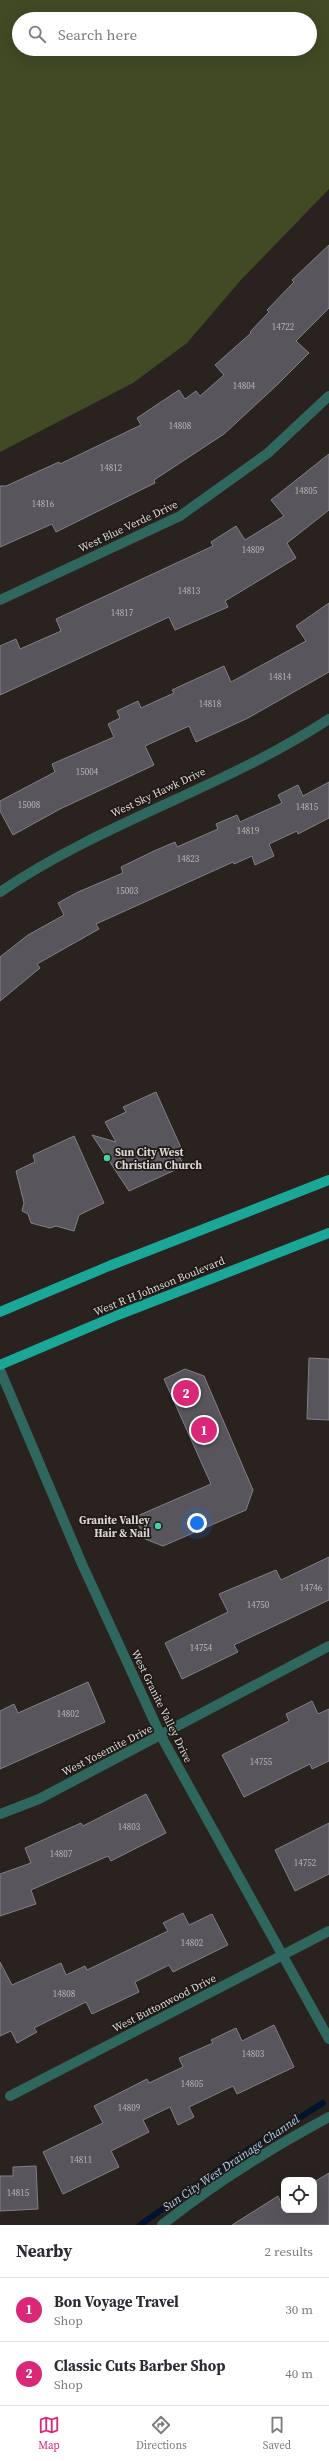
<!DOCTYPE html>
<style>
:root{--surface:#fff;--page:#f2f2f3;--text:#2b2b33;--muted:#7c7c81;--line:#e1e1e2;--accent:#db2777}
body{margin:0;font-family:"Source Serif 4",serif;background:var(--page);color:var(--text)}
.controls{position:absolute;right:12px;bottom:12px;display:grid;overflow:hidden;border-radius:8px;box-shadow:0 4px 16px #0002}
.controls button{width:36px;height:36px;display:grid;place-items:center;padding:0;border:0;border-bottom:1px solid var(--line);background:var(--surface);color:var(--text);font:20px sans-serif}
.you{position:absolute;left:197px;top:1523px;width:14px;height:14px;margin:-10px;border:3px solid #fff;border-radius:50%;background:#1a73e8;box-shadow:0 0 0 6px #1a73e833}
.badge{display:grid;place-items:center;width:26px;height:26px;border-radius:50%;background:var(--accent);color:#fff;font-size:13px;font-weight:700}
.pin{position:absolute;translate:-50% -50%;border:2px solid #fff;box-shadow:0 1px 4px #0006}
.list{margin:0;padding:0;list-style:none}
h2{display:flex;justify-content:space-between;align-items:center;height:52px;margin:0;padding:0 16px;font-size:17px}
h2 small{font-size:13px;font-weight:400;color:var(--muted)}
.list li{display:grid;grid-template-columns:26px 1fr auto;gap:12px;align-items:center;box-sizing:border-box;height:64px;padding:0 16px;border-top:1px solid var(--line)}
.list b{display:block;font-size:15px;white-space:nowrap}
.list p{margin:0;font-size:13px;white-space:nowrap;color:var(--muted)}
.list em{font-size:13px;font-style:normal;color:var(--muted)}
.icon{flex:none;width:22px;height:22px;fill:none;stroke:currentColor;stroke-width:2;stroke-linecap:round;stroke-linejoin:round}
.map{position:relative;flex:none;width:329px;height:2225px;overflow:hidden}
.search{position:absolute;background:var(--surface);box-shadow:0 4px 16px #0002;left:12px;right:12px;top:12px;height:44px;display:flex;align-items:center;gap:10px;box-sizing:border-box;padding:0 14px;border-radius:22px;color:var(--muted);font-size:15px}
.sheet{height:180px;background:var(--surface)}
nav{display:flex;justify-content:space-around;align-items:center;box-sizing:border-box;height:56px;border-top:1px solid var(--line);background:var(--surface);font-size:11px;color:var(--muted)}
nav a{display:grid;justify-items:center;gap:2px}
nav .on{color:var(--accent)}
.map>svg:first-child{display:block}
.green{fill:#414a24;fill-rule:evenodd}
.lines{fill:none;stroke-linecap:round;stroke-linejoin:round}
.stream{stroke:#00142d;stroke-width:6}
.building{fill:#58555c;stroke:#837f87}
.minor{stroke:#2f665e;stroke-width:10}
.major{stroke:#1ba797;stroke-width:10}
.poi-dot{fill:#45d49f;stroke:#1f1916;stroke-width:1.5}
.labels{text-anchor:middle;stroke-width:3.5;stroke-linejoin:round;paint-order:stroke}
.number-label{font-size:9px;fill:#bab6b7}
.street-label{font-size:11px;fill:#dbd7d5;stroke:#1f1916}
.poi-label{font-size:11px;font-weight:bold;fill:#dbd7d5;stroke:#1f1916;text-anchor:start}
.water-label{font-size:12px;font-style:italic;fill:#aecef2;stroke:#1f1916}
</style>
<div class="map">
<svg width="329" height="2225" viewBox="0 0 329 2225">
<rect width="100%" height="100%" fill="#29221f"/>
<!-- green -->
<path class="green" d="M 0,0 L 329,0 L 329,189 L 240,281 L 187,343 L 133,383 L 0,452 ZM 19,19 L 310,19 L 310,49 L 19,49 Z"/>
<g class="lines">
<!-- stream -->
<path class="stream" d="M 140,2225 L 235,2158 L 323,2103"/>
</g>
<!-- building -->
<path class="building" d="M 329,245 L 329,308 L 296,341 L 309,353 L 278,384 L 224,434 L 154,480 L 155,483 L 56,532 L 52,524 L 0,547 L 0,486 L 6,486 L 59,462 L 60,464 L 141,425 L 137,418 L 179,390 L 185,399 L 196,391 L 200,396 L 224,375 L 215,365 L 251,333 L 250,332 L 269,312 L 267,310 L 294,282 L 292,280 Z
M 329,454 L 329,510 L 287,543 L 296,558 L 225,601 L 228,607 L 175,630 L 169,617 L 0,695 L 0,646 L 16,639 L 20,649 L 61,631 L 56,619 L 213,546 L 211,542 L 236,526 L 245,540 L 284,516 L 271,500 Z
M 329,603 L 329,672 L 248,718 L 196,742 L 189,726 L 145,746 L 154,765 L 60,809 L 13,835 L 0,811 L 0,801 L 55,772 L 52,764 L 114,737 L 108,724 L 120,718 L 117,711 L 138,701 L 141,708 L 174,693 L 172,690 L 224,666 L 231,682 L 306,641 L 296,626 Z
M 329,782 L 329,818 L 298,834 L 297,831 L 269,844 L 274,856 L 255,865 L 252,856 L 234,864 L 233,862 L 96,924 L 99,929 L 37,964 L 40,968 L 0,1001 L 0,957 L 28,935 L 64,915 L 58,903 L 78,892 L 123,873 L 121,867 L 154,851 L 175,842 L 177,847 L 218,829 L 216,824 L 237,815 L 240,822 L 282,803 L 278,795 L 298,785 L 303,796 Z
M 156,1092 L 182,1150 L 177,1151 L 184,1166 L 129,1191 L 92,1135 L 116,1142 L 105,1122 L 126,1112 L 123,1107 Z
M 74,1136 L 104,1203 L 79,1215 L 74,1231 L 56,1226 L 50,1228 L 31,1223 L 28,1214 L 22,1211 L 24,1203 L 16,1171 L 35,1162 L 33,1155 Z
M 309,1358 L 329,1359 L 329,1420 L 307,1419 Z
M 185,1369 L 204,1376 L 253,1490 L 246,1510 L 163,1546 L 145,1539 L 135,1517 L 211,1484 L 164,1379 Z
M 329,1557 L 329,1600 L 234,1645 L 238,1652 L 182,1679 L 165,1643 L 228,1612 L 219,1594 L 276,1570 L 281,1580 Z
M 88,1682 L 105,1722 L 0,1769 L 0,1711 L 14,1704 L 18,1713 Z
M 312,1701 L 318,1714 L 329,1709 L 329,1761 L 312,1769 L 310,1764 L 244,1797 L 222,1755 L 289,1721 L 286,1714 Z
M 146,1794 L 166,1833 L 111,1861 L 108,1856 L 31,1890 L 36,1904 L 0,1916 L 0,1874 L 31,1863 L 25,1848 L 81,1823 L 83,1826 Z
M 329,1823 L 329,1874 L 295,1891 L 275,1850 Z
M 183,1913 L 189,1925 L 212,1914 L 228,1945 L 173,1972 L 169,1965 L 135,1982 L 139,1992 L 92,2014 L 86,2002 L 34,2028 L 37,2032 L 17,2043 L 11,2031 L 0,2036 L 0,1962 L 12,1985 L 61,1963 L 66,1975 L 85,1966 L 87,1970 L 168,1931 L 163,1923 Z
M 274,2025 L 294,2067 L 237,2094 L 233,2086 L 189,2107 L 194,2117 L 178,2125 L 170,2107 L 143,2120 L 149,2132 L 111,2151 L 119,2167 L 63,2194 L 43,2152 L 103,2123 L 94,2106 L 147,2079 L 149,2083 L 183,2067 L 179,2058 L 213,2043 L 211,2040 L 236,2028 L 242,2041 Z
M 36,2166 L 38,2209 L 0,2211 L 0,2176 L 13,2176 L 13,2167 Z
M 329,2173 L 329,2225 L 232,2225 L 278,2196 L 284,2210 L 314,2210 L 314,2182 Z"/>
<g class="lines">
<!-- minor -->
<path class="minor" d="M 0,600 L 180,516 L 268,453 L 329,396
M 0,892 C 104,821 226,787 329,719
M 0,1370 L 82,1564 L 161,1736 L 329,2039
M 0,1814 L 39,1799 L 329,1646
M 10,2096 L 329,1931
M 162,2225 C 214,2184 271,2148 329,2117"/>
<!-- major -->
<path class="major" d="M 0,1312 L 109,1266 L 329,1180
M 0,1365 L 118,1315 L 329,1233"/>
</g>
<!-- markers -->
<g class="poi-dot">
<circle cx="107" cy="1158" r="4"/>
<circle cx="158" cy="1526" r="4"/>
</g>
<g class="labels">
<!-- number labels -->
<g class="number-label">
<text x="283" y="330">14722</text>
<text x="244" y="389">14804</text>
<text x="180" y="429">14808</text>
<text x="111" y="471">14812</text>
<text x="306" y="494">14805</text>
<text x="43" y="507">14816</text>
<text x="253" y="553">14809</text>
<text x="189" y="594">14813</text>
<text x="122" y="616">14817</text>
<text x="280" y="680">14814</text>
<text x="210" y="707">14818</text>
<text x="87" y="775">15004</text>
<text x="29" y="808">15008</text>
<text x="307" y="810">14815</text>
<text x="248" y="834">14819</text>
<text x="188" y="862">14823</text>
<text x="127" y="894">15003</text>
<text x="311" y="1591">14746</text>
<text x="258" y="1608">14750</text>
<text x="201" y="1651">14754</text>
<text x="68" y="1717">14802</text>
<text x="261" y="1765">14755</text>
<text x="129" y="1830">14803</text>
<text x="61" y="1857">14807</text>
<text x="305" y="1866">14752</text>
<text x="192" y="1946">14802</text>
<text x="64" y="1997">14808</text>
<text x="253" y="2057">14803</text>
<text x="192" y="2087">14805</text>
<text x="129" y="2111">14809</text>
<text x="81" y="2163">14811</text>
<text x="18" y="2196">14815</text>
</g>
<!-- street labels -->
<g class="street-label">
<text transform="translate(128 526) rotate(-25)" y="4">West Blue Verde Drive</text>
<text transform="translate(158 792) rotate(-25)" y="4">West Sky Hawk Drive</text>
<text transform="translate(159 1286) rotate(-22)" y="4">West R H Johnson Boulevard</text>
<text transform="translate(162 1706) rotate(64)" y="4">West Granite Valley Drive</text>
<text transform="translate(107 1750) rotate(-27)" y="4">West Yosemite Drive</text>
<text transform="translate(164 2003) rotate(-27)" y="4">West Buttonwood Drive</text>
</g>
<!-- poi labels -->
<g class="poi-label">
<text x="115" y="1156">Sun City West<tspan x="115" dy="13">Christian Church</tspan></text>
<text x="150" y="1524" text-anchor="end">Granite Valley<tspan x="150" dy="13">Hair &amp; Nail</tspan></text>
</g>
<!-- water labels -->
<g class="water-label">
<text transform="translate(231 2163) rotate(-34)" y="4">Sun City West Drainage Channel</text>
</g>
</g>
</svg>
<div class="controls">
<button><svg class="icon" aria-label="locate" viewBox="0 0 24 24"><circle cx="12" cy="12" r="6"/><path d="M12 2v4M12 18v4M2 12h4M18 12h4"/></svg></button>
</div>
<div class="you"></div>
<div class="pin badge" style="left:204px;top:1430px">1</div>
<div class="pin badge" style="left:186px;top:1393px">2</div>
<div class="search"><svg class="icon" aria-label="search" viewBox="0 0 24 24"><circle cx="10" cy="10" r="6"/><path d="M15 15l6 6"/></svg>Search here</div>
</div>
<section class="sheet">
<h2>Nearby<small>2 results</small></h2>
<ul class="list">
<li><span class="badge">1</span><div><b>Bon Voyage Travel</b><p>Shop</p></div><em>30 m</em></li>
<li><span class="badge">2</span><div><b>Classic Cuts Barber Shop</b><p>Shop</p></div><em>40 m</em></li>
</ul>
</section>
<nav>
<a class="on"><svg class="icon" aria-label="map" viewBox="0 0 24 24"><path d="M3 6l6-2 6 2 6-2v14l-6 2-6-2-6 2zM9 4v14M15 6v14"/></svg>Map</a>
<a><svg class="icon" aria-label="directions" viewBox="0 0 24 24"><path d="M12 3l9 9-9 9-9-9zM9 14v-3h6M13 9l2 2-2 2"/></svg>Directions</a>
<a><svg class="icon" aria-label="saved" viewBox="0 0 24 24"><path d="M7 4h10v16l-5-4-5 4z"/></svg>Saved</a>
</nav>
